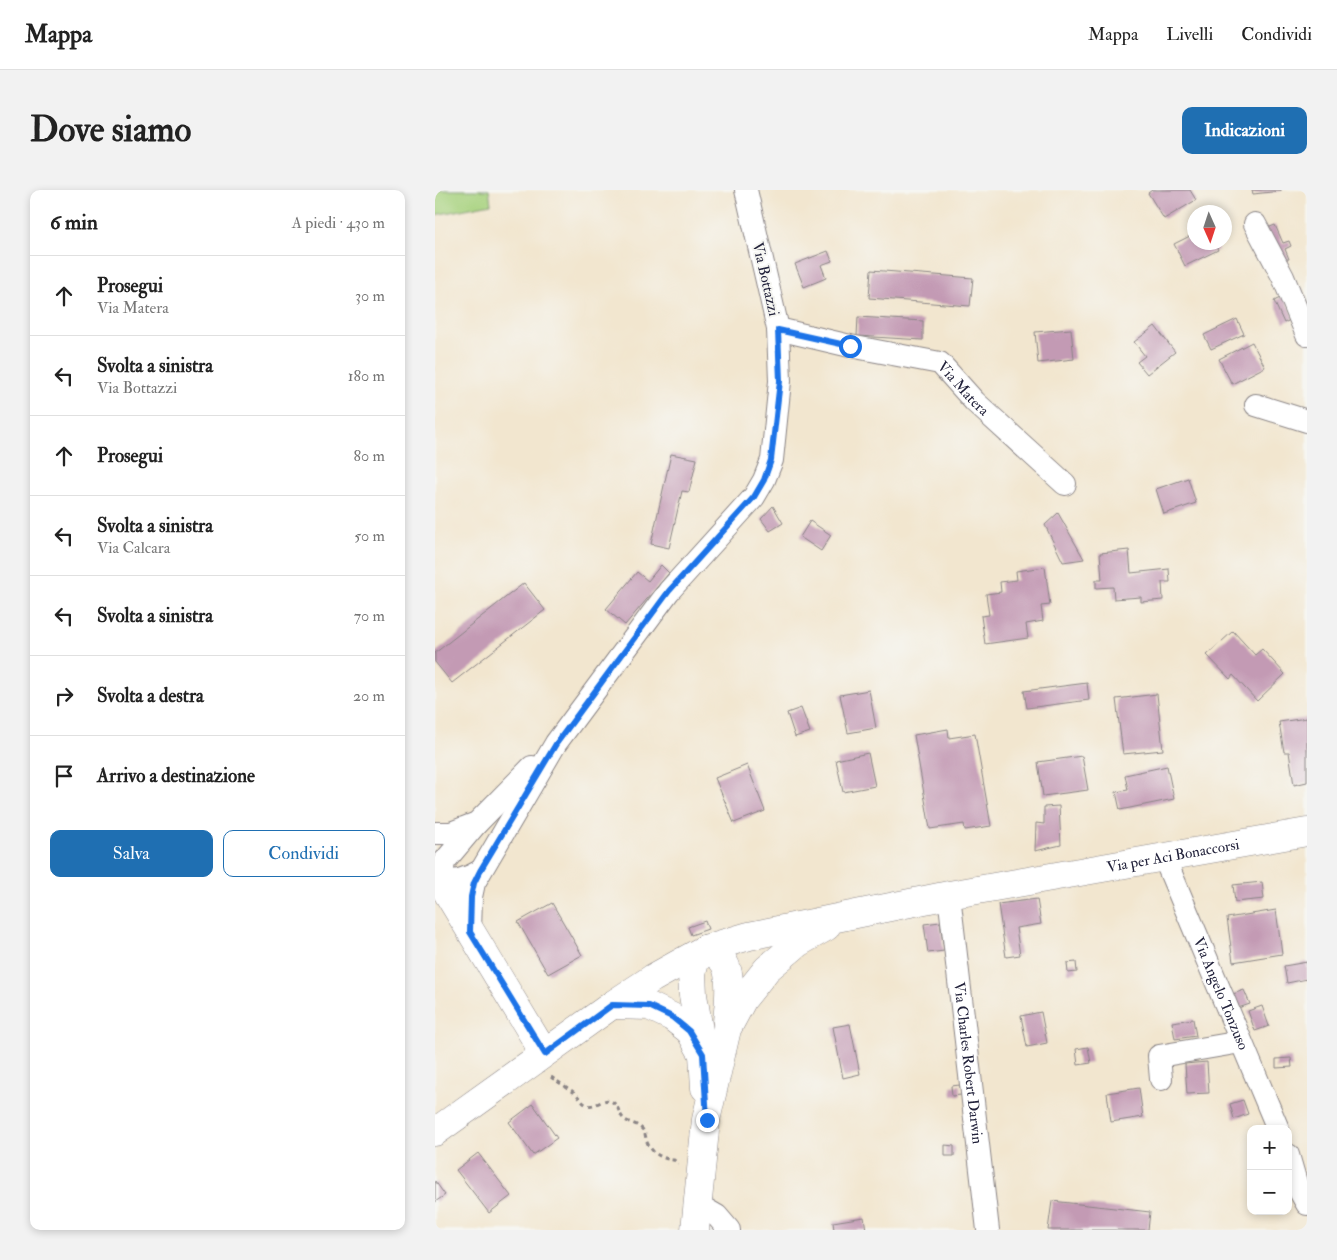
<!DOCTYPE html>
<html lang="it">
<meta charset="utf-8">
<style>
:root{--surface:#fff;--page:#f2f2f2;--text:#222;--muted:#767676;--line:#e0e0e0;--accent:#1f6fb2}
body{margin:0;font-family:"IM FELL Double Pica",serif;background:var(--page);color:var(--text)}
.controls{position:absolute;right:15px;bottom:15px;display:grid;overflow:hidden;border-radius:10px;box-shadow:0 2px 8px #0003}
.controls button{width:45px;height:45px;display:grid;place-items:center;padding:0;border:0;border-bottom:1px solid var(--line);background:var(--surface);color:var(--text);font:25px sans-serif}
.compass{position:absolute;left:752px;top:15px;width:45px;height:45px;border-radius:50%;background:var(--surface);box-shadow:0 2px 8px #0003;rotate:177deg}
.stop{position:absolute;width:15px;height:15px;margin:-11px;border:4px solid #1a73e8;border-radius:50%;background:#fff}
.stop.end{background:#1a73e8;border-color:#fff;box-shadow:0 1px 5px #0008}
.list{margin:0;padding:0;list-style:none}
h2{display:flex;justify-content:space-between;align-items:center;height:65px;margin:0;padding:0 20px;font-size:21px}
h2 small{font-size:16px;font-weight:400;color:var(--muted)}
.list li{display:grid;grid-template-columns:32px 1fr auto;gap:15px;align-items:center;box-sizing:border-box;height:80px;padding:0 20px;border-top:1px solid var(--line)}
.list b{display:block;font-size:19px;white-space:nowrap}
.list p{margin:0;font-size:16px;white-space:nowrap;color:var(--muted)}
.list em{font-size:16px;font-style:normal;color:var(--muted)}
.actions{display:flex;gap:10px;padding:15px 20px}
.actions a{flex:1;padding:11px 0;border:1px solid var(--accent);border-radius:10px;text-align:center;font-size:18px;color:var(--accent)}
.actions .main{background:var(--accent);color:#fff}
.icon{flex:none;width:28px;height:28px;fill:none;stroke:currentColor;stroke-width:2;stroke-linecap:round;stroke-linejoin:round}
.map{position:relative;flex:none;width:872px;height:1040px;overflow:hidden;border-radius:10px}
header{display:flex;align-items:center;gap:30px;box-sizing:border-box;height:70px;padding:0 25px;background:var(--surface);border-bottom:1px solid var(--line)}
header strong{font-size:24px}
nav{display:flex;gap:28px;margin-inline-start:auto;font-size:18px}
.intro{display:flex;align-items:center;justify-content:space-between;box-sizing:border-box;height:120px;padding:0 30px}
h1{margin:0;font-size:35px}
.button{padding:12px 22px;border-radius:10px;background:var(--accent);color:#fff;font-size:18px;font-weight:700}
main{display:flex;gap:30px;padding:0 30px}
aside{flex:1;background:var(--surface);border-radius:10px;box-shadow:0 2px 8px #0003}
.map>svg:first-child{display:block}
.green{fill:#a7d27e;stroke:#647a5c}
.building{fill:#c39ab4}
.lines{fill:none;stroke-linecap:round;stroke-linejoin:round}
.street-casing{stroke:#8a8485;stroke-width:24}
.secondary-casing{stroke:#8a8485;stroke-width:29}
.path{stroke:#8a8485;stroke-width:3;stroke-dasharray:4 4;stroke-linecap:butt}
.street{stroke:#fff;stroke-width:22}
.secondary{stroke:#fff;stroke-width:28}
.route{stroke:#1a73e8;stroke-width:6}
.labels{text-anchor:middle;stroke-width:4;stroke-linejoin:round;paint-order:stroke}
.street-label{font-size:15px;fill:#22223b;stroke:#f6f6f2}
</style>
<header>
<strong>Mappa</strong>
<nav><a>Mappa</a><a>Livelli</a><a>Condividi</a></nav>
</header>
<div class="intro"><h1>Dove siamo</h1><a class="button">Indicazioni</a></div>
<main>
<aside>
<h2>6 min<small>A piedi · 430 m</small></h2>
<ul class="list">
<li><svg class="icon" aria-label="ahead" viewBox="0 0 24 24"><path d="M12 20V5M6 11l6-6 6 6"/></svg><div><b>Prosegui</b><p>Via Matera</p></div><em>30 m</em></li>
<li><svg class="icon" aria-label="left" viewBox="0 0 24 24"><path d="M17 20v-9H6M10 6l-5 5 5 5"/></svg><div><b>Svolta a sinistra</b><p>Via Bottazzi</p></div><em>180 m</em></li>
<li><svg class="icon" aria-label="ahead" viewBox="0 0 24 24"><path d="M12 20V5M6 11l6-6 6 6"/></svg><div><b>Prosegui</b></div><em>80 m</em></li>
<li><svg class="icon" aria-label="left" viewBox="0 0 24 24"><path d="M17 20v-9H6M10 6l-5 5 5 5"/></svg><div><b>Svolta a sinistra</b><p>Via Calcara</p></div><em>50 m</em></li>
<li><svg class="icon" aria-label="left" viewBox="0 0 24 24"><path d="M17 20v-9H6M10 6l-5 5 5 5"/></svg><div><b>Svolta a sinistra</b></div><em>70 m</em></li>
<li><svg class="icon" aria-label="right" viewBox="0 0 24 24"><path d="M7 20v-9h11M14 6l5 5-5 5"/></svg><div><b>Svolta a destra</b></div><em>20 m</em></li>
<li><svg class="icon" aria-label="arrive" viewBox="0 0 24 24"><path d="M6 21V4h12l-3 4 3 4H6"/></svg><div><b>Arrivo a destinazione</b></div></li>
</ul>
<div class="actions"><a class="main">Salva</a><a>Condividi</a></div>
</aside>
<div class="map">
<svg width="872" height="1040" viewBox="0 0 872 1040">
<rect width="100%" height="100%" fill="#f6f6f2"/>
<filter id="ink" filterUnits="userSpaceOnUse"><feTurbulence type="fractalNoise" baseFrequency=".02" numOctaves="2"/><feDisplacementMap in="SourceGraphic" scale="10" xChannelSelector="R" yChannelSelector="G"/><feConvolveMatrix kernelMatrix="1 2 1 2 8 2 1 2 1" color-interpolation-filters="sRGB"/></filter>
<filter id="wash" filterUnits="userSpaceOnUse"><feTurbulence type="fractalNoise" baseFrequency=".0096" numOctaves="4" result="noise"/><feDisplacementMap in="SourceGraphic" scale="20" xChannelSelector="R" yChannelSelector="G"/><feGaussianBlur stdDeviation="1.12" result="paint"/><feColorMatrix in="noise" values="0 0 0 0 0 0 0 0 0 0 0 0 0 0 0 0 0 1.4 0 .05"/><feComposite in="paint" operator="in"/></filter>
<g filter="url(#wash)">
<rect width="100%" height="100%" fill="#f2e6cf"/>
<!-- green -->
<path class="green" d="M 0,0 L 54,0 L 56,14 L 0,25 Z"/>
<g id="blocks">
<!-- building -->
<path class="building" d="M 717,0 L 755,0 L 761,10 L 729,29 L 713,3 Z
M 817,0 L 846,0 L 846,1 L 818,4 Z
M 840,35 L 848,53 L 854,51 L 856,56 L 850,59 L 854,69 L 844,70 L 830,39 Z
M 759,44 L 759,52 L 779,52 L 783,60 L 750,76 L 739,54 Z
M 393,61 L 397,71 L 386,75 L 391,88 L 369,97 L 360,74 Z
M 436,80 L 538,88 L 535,116 L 434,108 Z
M 849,106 L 859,128 L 849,133 L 839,111 Z
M 423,127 L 488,131 L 488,150 L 422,146 Z
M 802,129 L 809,144 L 776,159 L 769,145 Z
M 720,136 L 740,162 L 712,184 L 702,172 L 710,166 L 699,152 Z
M 636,139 L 639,169 L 603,173 L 600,142 Z
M 817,152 L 830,177 L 797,194 L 784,169 Z
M 236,264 L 262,269 L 254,302 L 247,301 L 234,358 L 216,354 Z
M 753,288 L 761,313 L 729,324 L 721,299 Z
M 338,316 L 348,333 L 335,341 L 326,329 Z
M 623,323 L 649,369 L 628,372 L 610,335 Z
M 375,331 L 396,345 L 386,361 L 365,347 Z
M 694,360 L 696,383 L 734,379 L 735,392 L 727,392 L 728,410 L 706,412 L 706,407 L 679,409 L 678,397 L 661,398 L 661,390 L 667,390 L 665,363 Z
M 226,375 L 234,383 L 190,435 L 171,419 L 202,382 L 213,391 Z
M 610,377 L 615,415 L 606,416 L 608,431 L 591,434 L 593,448 L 550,454 L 546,426 L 554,425 L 551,404 L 566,402 L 565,392 L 582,390 L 581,381 Z
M 89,393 L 110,420 L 17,493 L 0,472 L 0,463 Z
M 798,441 L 820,465 L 827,459 L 850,484 L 822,511 L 798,485 L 795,489 L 772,465 Z
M 652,493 L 654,510 L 592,518 L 589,501 Z
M 434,500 L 441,538 L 413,543 L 405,505 Z
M 722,504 L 728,560 L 688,564 L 681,509 Z
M 366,518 L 375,542 L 360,547 L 352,523 Z
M 872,528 L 872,592 L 859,595 L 854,562 L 849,562 L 844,532 Z
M 513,539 L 514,548 L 540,544 L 556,636 L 530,640 L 529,634 L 495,639 L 479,545 Z
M 433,563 L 440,596 L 408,602 L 401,570 Z
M 647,566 L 653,600 L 608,606 L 603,572 Z
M 312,575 L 330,621 L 299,633 L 280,588 Z
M 732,576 L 739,609 L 685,620 L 681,602 L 693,600 L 690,585 Z
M 624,616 L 626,655 L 600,661 L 601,633 L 609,634 L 609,617 Z
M 827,692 L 829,709 L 800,712 L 798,695 Z
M 602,709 L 606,734 L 581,738 L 585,765 L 571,767 L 563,714 Z
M 117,713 L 147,765 L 113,784 L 83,732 Z
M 841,720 L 847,764 L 798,772 L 792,728 Z
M 270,731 L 273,739 L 256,745 L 253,737 Z
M 505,732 L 509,761 L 493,763 L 489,734 Z
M 641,772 L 642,782 L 633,783 L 632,773 Z
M 872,772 L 872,789 L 852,793 L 849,776 Z
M 809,800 L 815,814 L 803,818 L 798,804 Z
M 827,816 L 834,836 L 820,841 L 813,821 Z
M 606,822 L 612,853 L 592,857 L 586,826 Z
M 758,829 L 761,846 L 740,849 L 737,832 Z
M 415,834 L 425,884 L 408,888 L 398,837 Z
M 653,857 L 656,873 L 643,875 L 641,859 Z
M 856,868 L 857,877 L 841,878 L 841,869 Z
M 772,872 L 774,903 L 752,904 L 750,874 Z
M 525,895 L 526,905 L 517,906 L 516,896 Z
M 704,898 L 708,927 L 676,932 L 672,903 Z
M 808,910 L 813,924 L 799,929 L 795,914 Z
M 98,914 L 122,948 L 98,965 L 74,932 Z
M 510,955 L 519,956 L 519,966 L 510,966 Z
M 43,963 L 76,1006 L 54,1023 L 21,980 Z
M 0,991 L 10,1005 L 0,1012 Z
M 617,1011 L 715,1022 L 713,1040 L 613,1040 Z
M 429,1027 L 431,1040 L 399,1040 L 398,1032 Z"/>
</g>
</g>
<g filter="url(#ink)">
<use href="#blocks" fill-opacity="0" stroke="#8a8485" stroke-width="1"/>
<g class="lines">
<!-- street casing -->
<g class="street-casing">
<g id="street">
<path d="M 820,34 L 848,87 L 872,145"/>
<path id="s1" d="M 343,139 L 415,156 L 505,173 L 540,212 L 630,294"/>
<path d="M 821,215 L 872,231"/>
<path d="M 41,634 L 9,672 L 6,692 C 21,692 32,689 45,681"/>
<path d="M 0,643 L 16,643 L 42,633 L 97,577"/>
<path id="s2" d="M 729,667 L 843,939"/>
<path id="s3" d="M 514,705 L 553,1040"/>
<path d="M 35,742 L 36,707 L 39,693 L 121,553 L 234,401 L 319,307 L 329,290 L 337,270 L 345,191 L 343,139 L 311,0"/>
<path d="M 726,889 L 724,866 L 806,852"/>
<path d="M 853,965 L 862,996 L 872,1014"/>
<path d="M 263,1015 L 282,1026 L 294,1040"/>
</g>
</g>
<!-- secondary casing -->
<g class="secondary-casing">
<g id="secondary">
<path d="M 0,682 L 109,863"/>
<path d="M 270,759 C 274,761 280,763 284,767 C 300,779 293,815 292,833"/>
<path d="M 177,815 L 214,816 L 237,827 L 255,841 L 265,859"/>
<path d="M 270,898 L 268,864 L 258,805 L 257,783 L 260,772 L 270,759"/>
<path id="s4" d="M 0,942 L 177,815 L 218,788 L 270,759 L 314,746 L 514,705 L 872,642"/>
<path d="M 260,1040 L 271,930 L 292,839 L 308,809 L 332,779 L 363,753 L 391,737"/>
</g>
</g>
<!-- path -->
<path class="path" d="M 116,887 C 124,893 134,898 141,904 C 145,908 146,912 152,915 C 163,918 170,904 180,914 C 184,918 184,925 190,930 C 195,933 202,934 206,938 C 211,942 210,947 212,952 C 217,964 228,969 239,970 L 243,974"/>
<!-- street -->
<use href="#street" class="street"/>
<!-- secondary -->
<use href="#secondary" class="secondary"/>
</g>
</g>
<g class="lines" filter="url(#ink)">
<!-- route -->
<path class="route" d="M 272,930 L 268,864 L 254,841 L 237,827 L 214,816 L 177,815 L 110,864 L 35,742 L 36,707 L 39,693 L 45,681 L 121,554 L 234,401 L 319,307 L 329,290 L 336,270 L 345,191 L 343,140 L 415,156"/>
</g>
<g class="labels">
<!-- street labels -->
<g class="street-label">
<text transform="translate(331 89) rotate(77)" y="5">Via Bottazzi</text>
<text dy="5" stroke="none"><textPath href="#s1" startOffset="200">Via Matera</textPath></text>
<text dy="5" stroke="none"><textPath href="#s4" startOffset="804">Via per Aci Bonaccorsi</textPath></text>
<text dy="5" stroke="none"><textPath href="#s2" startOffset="148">Via Angelo Tonzuso</textPath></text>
<text dy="5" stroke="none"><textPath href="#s3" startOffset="169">Via Charles Robert Darwin</textPath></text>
</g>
</g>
</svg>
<div class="controls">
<button>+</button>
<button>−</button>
</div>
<svg class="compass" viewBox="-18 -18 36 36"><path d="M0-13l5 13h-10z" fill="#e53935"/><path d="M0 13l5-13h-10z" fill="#767676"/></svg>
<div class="stop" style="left:415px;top:156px"></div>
<div class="stop end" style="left:272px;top:930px"></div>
</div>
</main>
